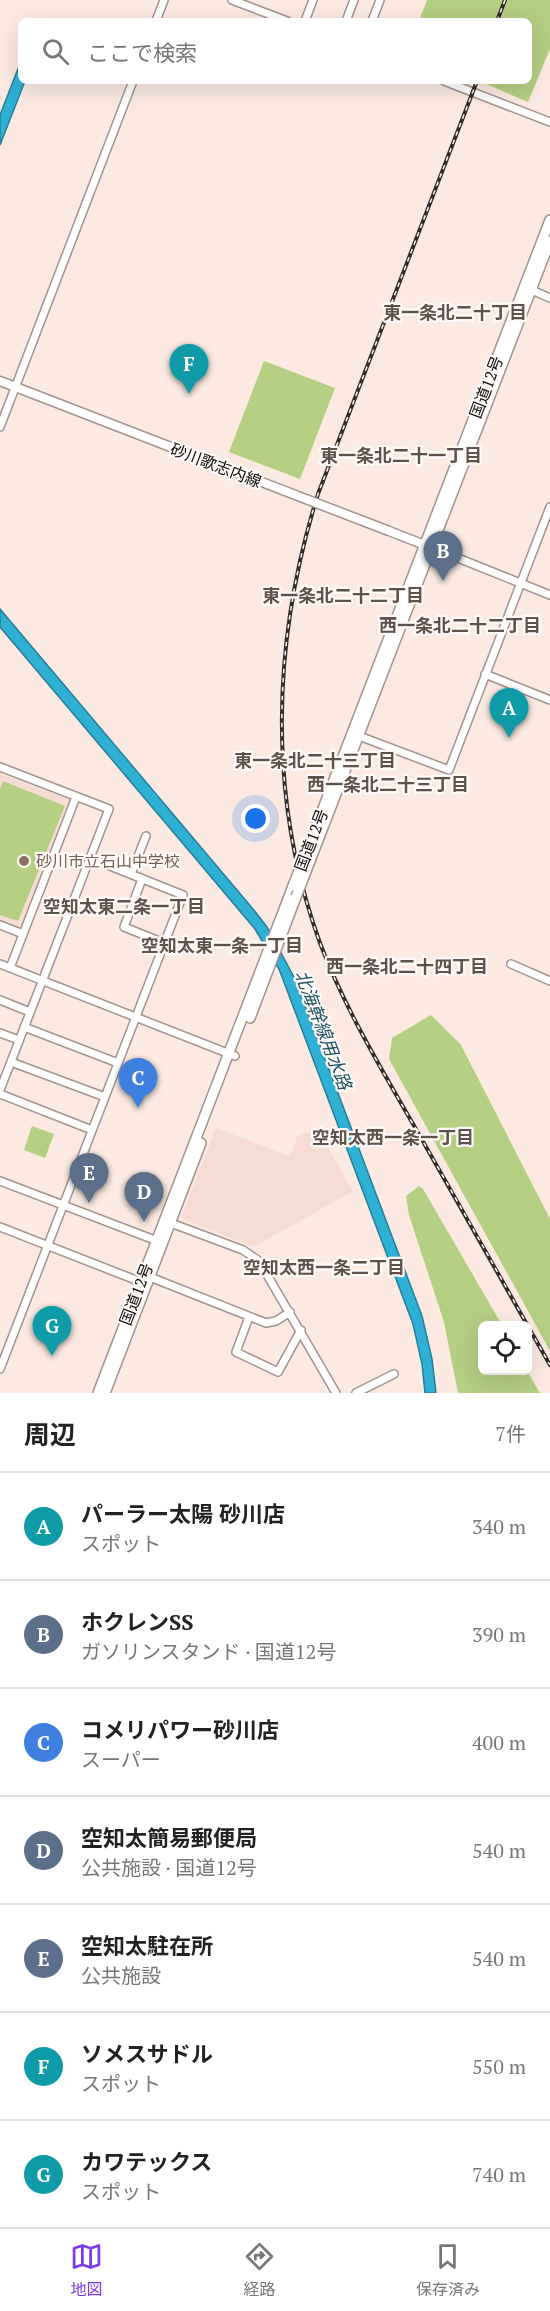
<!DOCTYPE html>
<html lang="ja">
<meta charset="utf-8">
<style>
:root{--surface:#fff;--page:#f2f2f2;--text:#222;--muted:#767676;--line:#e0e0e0;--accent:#7c3aed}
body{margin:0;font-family:"PT Serif","Noto Sans JP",serif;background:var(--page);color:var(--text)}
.controls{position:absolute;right:18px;bottom:18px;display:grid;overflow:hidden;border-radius:9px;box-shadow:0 6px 24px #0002}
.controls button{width:54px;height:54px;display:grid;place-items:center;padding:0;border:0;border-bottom:2px solid var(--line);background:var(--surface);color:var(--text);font:30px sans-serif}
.you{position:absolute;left:256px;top:819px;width:21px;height:21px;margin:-15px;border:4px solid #fff;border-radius:50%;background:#1a73e8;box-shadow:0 0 0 9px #1a73e833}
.badge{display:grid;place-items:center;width:39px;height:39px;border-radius:50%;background:var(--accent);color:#fff;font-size:20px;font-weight:700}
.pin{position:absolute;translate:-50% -50px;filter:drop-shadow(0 2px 3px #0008)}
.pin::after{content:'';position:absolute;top:32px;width:21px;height:18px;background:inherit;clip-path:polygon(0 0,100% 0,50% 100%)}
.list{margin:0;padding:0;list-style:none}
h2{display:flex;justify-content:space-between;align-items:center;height:78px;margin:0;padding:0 24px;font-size:26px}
h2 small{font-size:20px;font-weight:400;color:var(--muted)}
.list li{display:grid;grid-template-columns:39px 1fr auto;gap:18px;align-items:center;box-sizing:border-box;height:108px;padding:0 24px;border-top:2px solid var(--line)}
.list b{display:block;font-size:22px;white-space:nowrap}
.list p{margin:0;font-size:20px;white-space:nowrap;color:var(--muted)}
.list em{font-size:20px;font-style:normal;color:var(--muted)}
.icon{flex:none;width:33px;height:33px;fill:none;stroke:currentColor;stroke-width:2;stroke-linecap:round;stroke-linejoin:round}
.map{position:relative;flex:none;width:550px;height:1393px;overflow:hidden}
.search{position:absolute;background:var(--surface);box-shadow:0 6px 24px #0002;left:18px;right:18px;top:18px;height:66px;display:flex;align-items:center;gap:15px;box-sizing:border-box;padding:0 21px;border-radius:9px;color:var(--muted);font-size:22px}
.sheet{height:834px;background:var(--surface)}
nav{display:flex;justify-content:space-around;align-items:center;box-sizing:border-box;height:84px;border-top:2px solid var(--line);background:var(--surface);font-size:16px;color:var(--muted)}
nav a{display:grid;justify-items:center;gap:3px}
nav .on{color:var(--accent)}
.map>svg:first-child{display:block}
.built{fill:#f6dcd2}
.green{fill:#b4ce82}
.water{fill:#2fb0d5;stroke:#267e98;stroke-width:1.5}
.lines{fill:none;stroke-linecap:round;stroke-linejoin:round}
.minor-casing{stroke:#a3938d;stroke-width:10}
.major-casing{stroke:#a3938d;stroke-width:11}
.highway-casing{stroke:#a3938d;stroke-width:12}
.minor{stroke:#fff;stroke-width:7}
.major{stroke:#fff;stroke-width:8}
.highway{stroke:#fff;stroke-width:9}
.rail-casing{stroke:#322b28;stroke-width:4}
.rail{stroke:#fdfaf8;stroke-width:1.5;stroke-dasharray:4.5;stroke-linecap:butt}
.major-bridge-casing{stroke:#a3938d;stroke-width:11;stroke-linecap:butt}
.highway-bridge-casing{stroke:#a3938d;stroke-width:12;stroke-linecap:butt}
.major-bridge{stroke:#fff;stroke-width:8}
.highway-bridge{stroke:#fff;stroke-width:9}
.education-dot{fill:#8d6e63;stroke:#fdfaf8;stroke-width:2}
.labels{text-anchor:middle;stroke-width:4.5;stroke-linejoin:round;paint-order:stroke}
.street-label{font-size:16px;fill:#100b09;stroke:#fdfaf8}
.education-label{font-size:16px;fill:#785e54;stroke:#fdfaf8;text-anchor:start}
.neighbourhood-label{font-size:18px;font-weight:bold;fill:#5f504a;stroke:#fdfaf8}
.water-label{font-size:18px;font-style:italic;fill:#215464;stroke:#fdfaf8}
</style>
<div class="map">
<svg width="550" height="1393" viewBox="0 0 550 1393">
<rect width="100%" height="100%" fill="#fbe9e2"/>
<!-- built -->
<path class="built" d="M 0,772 L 71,800 L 20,929 L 0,921 Z
M 216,1128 L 290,1156 L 298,1135 L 318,1130 L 353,1191 L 254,1247 L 181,1218 Z"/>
<!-- green -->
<path class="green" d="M 427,0 L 550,0 L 550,49 L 528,102 L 479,81 L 529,81 L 529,21 L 419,21 Z
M 264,361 L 335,388 L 300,479 L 229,452 Z
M 3,781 L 65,806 L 18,921 L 0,915 L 0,789 Z
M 431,1015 L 461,1045 L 550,1219 L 550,1351 L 389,1059 L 392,1038 Z
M 32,1126 L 54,1134 L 45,1158 L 24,1150 Z
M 419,1186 L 423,1189 L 502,1325 L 482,1326 L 482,1370 L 527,1371 L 540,1393 L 458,1393 L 444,1322 L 409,1215 L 406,1196 Z"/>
<!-- water -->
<path class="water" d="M 21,61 L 21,81 L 25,81 L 0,145 L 0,115 Z
M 0,609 L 253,909 L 267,927 L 295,979 L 422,1316 L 432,1359 L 436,1393 L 425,1393 L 422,1364 L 413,1324 L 279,969 L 255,929 L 0,627 Z"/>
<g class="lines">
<!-- minor casing -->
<g class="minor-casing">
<path id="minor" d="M 232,0 L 287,21
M 156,21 L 164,0
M 305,21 L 313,0
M 346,21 L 354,0
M 372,21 L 380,0
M 444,81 L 550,122
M 527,288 L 550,298
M 0,427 L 133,81
M 433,548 L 550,595
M 485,674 L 550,700
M 359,736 L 449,770 L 550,507
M 0,767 L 109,809 L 0,1090
M 131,874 L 146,836
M 142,879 L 124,927 L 164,943
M 0,925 L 23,934
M 0,964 L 235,1056
M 511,964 L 550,981
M 10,968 L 76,797
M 0,1000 L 30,1012
M 24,1027 L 118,1063
M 0,1033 L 19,1040
M 11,1062 L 105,1097
M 0,1094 L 92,1130
M 0,1181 L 160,1242
M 168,1222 L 243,1250 L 259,1261 L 336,1393
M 0,1227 L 141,1282
M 150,1277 L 266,1323 L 276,1321 L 290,1312
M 249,1317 L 236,1352 L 278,1372 L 301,1330
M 0,1369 L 183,895 L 90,858
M 356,1393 L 394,1374"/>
</g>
<!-- major casing -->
<g class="major-casing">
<path id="major" d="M 0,381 L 181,451
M 389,531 L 430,547"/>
</g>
<!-- highway casing -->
<g class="highway-casing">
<path id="highway" d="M 302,863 L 550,220
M 305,874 L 550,241
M 250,1018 L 296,897
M 98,1393 L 293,886
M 105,1393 L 201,1143"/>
</g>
<!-- minor -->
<use href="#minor" class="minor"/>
<!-- major -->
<use href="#major" class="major"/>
<!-- highway -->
<use href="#highway" class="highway"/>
<!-- rail casing -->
<g class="rail-casing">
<path id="rail" d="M 497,21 L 505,0
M 477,81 L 318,494 C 272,641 267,797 320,943 C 345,1009 382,1070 417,1131 C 462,1209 506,1287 550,1365"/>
</g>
<!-- rail -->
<use href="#rail" class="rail"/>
<!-- major-bridge casing -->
<g class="major-bridge-casing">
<path id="major-bridge" d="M 181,451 L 389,531"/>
</g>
<!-- highway-bridge casing -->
<g class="highway-bridge-casing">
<path id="highway-bridge" d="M 293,886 L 302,863
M 296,897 L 305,874"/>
</g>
<!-- major-bridge -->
<use href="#major-bridge" class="major-bridge"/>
<!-- highway-bridge -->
<use href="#highway-bridge" class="highway-bridge"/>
</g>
<!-- markers -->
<circle class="education-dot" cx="24" cy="861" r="6"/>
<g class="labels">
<!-- street labels -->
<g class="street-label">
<text transform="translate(486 387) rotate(-69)" y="6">国道12号</text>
<text transform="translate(216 465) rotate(21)" y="6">砂川歌志内線</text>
<text transform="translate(311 840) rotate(-69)" y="6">国道12号</text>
<text transform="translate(136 1294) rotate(-69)" y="6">国道12号</text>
</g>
<!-- education labels -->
<g class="education-label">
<text x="36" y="867">砂川市立石山中学校</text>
</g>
<!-- neighbourhood labels -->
<g class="neighbourhood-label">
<text x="455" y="319">東一条北二十丁目</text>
<text x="401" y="462">東一条北二十一丁目</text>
<text x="343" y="602">東一条北二十二丁目</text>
<text x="460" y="632">西一条北二十二丁目</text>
<text x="315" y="767">東一条北二十三丁目</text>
<text x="388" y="791">西一条北二十三丁目</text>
<text x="124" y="913">空知太東二条一丁目</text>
<text x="222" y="952">空知太東一条一丁目</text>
<text x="407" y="973">西一条北二十四丁目</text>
<text x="393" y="1144">空知太西一条一丁目</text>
<text x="324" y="1274">空知太西一条二丁目</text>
</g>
<!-- water labels -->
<g class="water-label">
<text transform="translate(323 1030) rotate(69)" y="6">北海幹線用水路</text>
</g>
</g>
</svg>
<div class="controls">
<button><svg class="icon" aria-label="locate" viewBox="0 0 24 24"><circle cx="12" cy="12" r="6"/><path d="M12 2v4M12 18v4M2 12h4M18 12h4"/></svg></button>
</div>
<div class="you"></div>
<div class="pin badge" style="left:509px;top:738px;background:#0f9aa8">A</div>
<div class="pin badge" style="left:443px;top:581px;background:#5c6f8a">B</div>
<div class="pin badge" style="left:138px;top:1108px;background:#3f7fe0">C</div>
<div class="pin badge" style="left:144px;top:1222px;background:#5c6f8a">D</div>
<div class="pin badge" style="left:89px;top:1203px;background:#5c6f8a">E</div>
<div class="pin badge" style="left:189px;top:394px;background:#0f9aa8">F</div>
<div class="pin badge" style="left:52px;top:1356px;background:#0f9aa8">G</div>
<div class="search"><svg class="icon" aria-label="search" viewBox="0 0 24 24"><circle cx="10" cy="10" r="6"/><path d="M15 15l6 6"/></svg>ここで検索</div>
</div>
<section class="sheet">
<h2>周辺<small>7件</small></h2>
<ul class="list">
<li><span class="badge" style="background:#0f9aa8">A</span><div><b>パーラー太陽 砂川店</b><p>スポット</p></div><em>340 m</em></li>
<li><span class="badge" style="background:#5c6f8a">B</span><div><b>ホクレンSS</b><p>ガソリンスタンド · 国道12号</p></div><em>390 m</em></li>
<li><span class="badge" style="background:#3f7fe0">C</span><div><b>コメリパワー砂川店</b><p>スーパー</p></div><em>400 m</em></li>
<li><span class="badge" style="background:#5c6f8a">D</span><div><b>空知太簡易郵便局</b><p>公共施設 · 国道12号</p></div><em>540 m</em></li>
<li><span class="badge" style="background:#5c6f8a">E</span><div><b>空知太駐在所</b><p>公共施設</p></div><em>540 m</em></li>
<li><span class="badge" style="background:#0f9aa8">F</span><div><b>ソメスサドル</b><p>スポット</p></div><em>550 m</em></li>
<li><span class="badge" style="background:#0f9aa8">G</span><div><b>カワテックス</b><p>スポット</p></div><em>740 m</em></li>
</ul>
</section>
<nav>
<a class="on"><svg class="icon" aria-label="map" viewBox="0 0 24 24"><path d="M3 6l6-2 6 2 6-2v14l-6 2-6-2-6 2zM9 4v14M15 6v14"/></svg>地図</a>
<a><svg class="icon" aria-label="directions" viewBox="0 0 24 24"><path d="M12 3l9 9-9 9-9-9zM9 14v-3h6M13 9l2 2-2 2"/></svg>経路</a>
<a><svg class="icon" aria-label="saved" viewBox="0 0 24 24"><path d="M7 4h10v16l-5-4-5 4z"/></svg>保存済み</a>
</nav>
